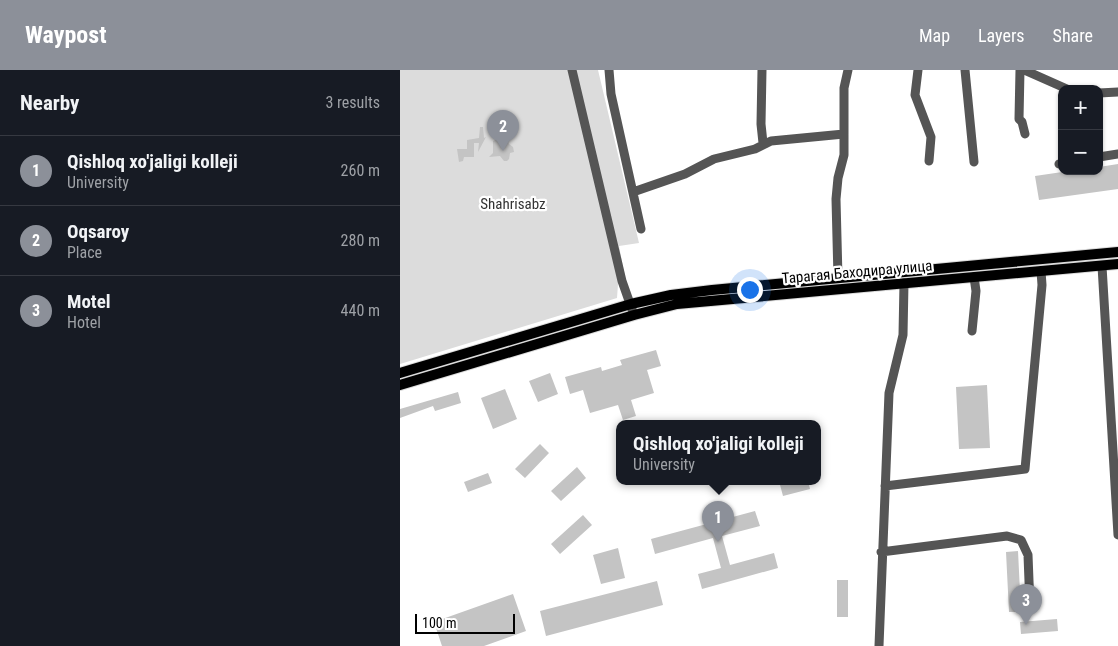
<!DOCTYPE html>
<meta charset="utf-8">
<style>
:root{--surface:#171b24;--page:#242831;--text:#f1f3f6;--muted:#9ea1a6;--line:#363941;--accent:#8c9099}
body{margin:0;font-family:"Roboto Condensed",sans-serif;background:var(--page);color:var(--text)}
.controls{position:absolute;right:15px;top:15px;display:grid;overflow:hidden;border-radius:10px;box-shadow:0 1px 4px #0004}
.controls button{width:45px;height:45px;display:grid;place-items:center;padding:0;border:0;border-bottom:1px solid var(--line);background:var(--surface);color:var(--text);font:25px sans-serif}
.scale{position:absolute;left:15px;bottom:12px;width:100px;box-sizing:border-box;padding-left:5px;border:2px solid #000;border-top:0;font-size:14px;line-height:18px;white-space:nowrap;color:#000;-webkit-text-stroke:4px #fff;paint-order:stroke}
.you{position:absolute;left:349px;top:219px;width:18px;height:18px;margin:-12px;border:4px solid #fff;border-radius:50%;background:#1a73e8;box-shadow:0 0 0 8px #1a73e833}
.badge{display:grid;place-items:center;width:32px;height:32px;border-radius:50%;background:var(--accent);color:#fff;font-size:16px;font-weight:700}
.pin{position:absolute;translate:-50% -41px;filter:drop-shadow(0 1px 2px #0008)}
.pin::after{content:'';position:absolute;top:26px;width:18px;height:15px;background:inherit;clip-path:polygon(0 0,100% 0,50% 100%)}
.popup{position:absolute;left:216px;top:350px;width:205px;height:65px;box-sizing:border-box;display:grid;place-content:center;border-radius:10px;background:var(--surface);filter:drop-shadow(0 1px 4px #0005);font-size:16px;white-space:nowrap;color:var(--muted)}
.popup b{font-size:19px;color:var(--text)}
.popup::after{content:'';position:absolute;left:50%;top:100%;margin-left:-10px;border:10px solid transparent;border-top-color:var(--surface)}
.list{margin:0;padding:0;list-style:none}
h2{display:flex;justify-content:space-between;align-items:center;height:65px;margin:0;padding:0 20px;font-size:21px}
h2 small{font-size:16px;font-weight:400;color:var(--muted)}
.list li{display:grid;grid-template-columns:32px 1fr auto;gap:15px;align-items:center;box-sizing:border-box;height:70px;padding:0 20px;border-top:1px solid var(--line)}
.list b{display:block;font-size:19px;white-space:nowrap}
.list p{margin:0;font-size:16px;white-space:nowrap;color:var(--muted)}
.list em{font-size:16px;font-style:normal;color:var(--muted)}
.map{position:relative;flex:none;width:718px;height:576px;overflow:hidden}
header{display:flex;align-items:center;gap:30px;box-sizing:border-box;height:70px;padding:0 25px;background:var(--accent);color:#fff}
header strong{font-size:24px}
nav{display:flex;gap:28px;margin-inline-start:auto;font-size:18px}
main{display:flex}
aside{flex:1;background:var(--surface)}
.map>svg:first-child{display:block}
.green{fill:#dcdcdc}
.building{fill:#c4c4c4}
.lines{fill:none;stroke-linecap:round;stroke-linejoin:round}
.major-casing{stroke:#dbdbdb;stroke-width:12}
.minor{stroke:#555;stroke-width:9}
.major{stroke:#000;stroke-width:10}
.labels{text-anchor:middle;stroke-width:4.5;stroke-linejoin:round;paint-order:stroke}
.park-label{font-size:15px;fill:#333;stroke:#fff}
.street-label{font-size:15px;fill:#000;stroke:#fff}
</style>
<header>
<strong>Waypost</strong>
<nav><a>Map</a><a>Layers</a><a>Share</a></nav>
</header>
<main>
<aside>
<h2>Nearby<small>3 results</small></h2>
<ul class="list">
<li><span class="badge">1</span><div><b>Qishloq xo'jaligi kolleji</b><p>University</p></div><em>260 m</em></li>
<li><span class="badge">2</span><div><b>Oqsaroy</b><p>Place</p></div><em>280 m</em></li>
<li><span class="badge">3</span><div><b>Motel</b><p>Hotel</p></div><em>440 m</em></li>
</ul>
</aside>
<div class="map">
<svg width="718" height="576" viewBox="0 0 718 576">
<rect width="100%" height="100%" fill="#fff"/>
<!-- green -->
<path class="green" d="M 0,0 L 198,0 L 239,173 L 219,176 L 226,212 L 218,214 L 217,228 L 0,294 Z"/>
<!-- building -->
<path class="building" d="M 80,57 L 83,57 L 84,68 L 86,67 L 78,82 L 79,73 L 74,73 L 74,87 L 64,87 L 63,91 L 59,92 L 57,79 L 67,79 L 67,70 L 79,68 Z
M 98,69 L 107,69 L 109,74 L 113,77 L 114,82 L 110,83 L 109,89 L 107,91 L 104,91 L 100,86 L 89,87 L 93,83 L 93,71 Z
M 718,94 L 718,119 L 639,130 L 635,106 L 669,101 L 699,101 L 699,97 Z
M 256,280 L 261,296 L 247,300 L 254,323 L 231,330 L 236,346 L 223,350 L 218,335 L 190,343 L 183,320 L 170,324 L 165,307 L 201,297 L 202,301 L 222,295 L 220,290 Z
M 150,303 L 158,324 L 138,332 L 129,311 Z
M 587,315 L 590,378 L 559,379 L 556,317 Z
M 105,319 L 117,349 L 93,359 L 81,328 Z
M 58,322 L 61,333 L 35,341 L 33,336 L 0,348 L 0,339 Z
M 140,374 L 149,383 L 125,408 L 115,399 Z
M 177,397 L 186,408 L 161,431 L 151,421 Z
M 88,403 L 92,413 L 68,422 L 64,412 Z
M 379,411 L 408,411 L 410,419 L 383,426 Z
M 355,441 L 360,456 L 322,466 L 330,495 L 374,483 L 378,498 L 302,519 L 298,504 L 321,498 L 313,468 L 255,484 L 251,469 Z
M 183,445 L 192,455 L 160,484 L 151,474 Z
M 218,478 L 225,508 L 201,514 L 193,485 Z
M 618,481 L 621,542 L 609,542 L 606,482 Z
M 437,510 L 448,510 L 448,547 L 437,547 Z
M 257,511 L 263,535 L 146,566 L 140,541 Z
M 113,524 L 126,561 L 84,576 L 42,576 L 34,552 Z
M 657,549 L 658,561 L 621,564 L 620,552 Z"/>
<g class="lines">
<!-- major casing -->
<g class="major-casing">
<path id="major" d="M 0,303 L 231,234 L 271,225 L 312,220 L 718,182
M 0,315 L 234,245 L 277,234 L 718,194"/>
</g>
<!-- minor -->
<path class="minor" d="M 172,0 L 222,211 L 234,245
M 209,0 L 211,24 L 241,159
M 362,0 L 361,54 L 363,73
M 518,0 L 515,25 L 531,67 L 529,91
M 565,0 L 574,92
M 620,0 L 619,49 L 622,52 L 625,64
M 624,0 L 667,19
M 699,23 L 718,22
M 699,87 L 718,84
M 659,94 L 662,93
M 233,122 L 285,104 L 314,89 L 355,79 L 371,71 L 444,64
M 702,196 L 718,465
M 438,208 L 436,129 L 438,108 L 444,85 L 444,18 L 448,0
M 572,261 L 576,221 L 574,207
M 485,416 L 625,399 L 642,215 L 641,201
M 481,482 L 607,466 L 621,470 L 628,485 L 630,537
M 479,576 L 489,323 L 503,265 L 504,213"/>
<!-- major -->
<use href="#major" class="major"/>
</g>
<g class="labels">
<!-- park labels -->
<g class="park-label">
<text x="113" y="139">Shahrisabz</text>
</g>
<!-- street labels -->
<g class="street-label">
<text transform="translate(457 202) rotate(-5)" y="5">Тарагая Баходира улица</text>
</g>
</g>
</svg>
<div class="controls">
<button>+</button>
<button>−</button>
</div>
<div class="scale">100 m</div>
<div class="you"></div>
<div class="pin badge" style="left:318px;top:472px">1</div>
<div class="popup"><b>Qishloq xo'jaligi kolleji</b>University</div>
<div class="pin badge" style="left:103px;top:81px">2</div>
<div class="pin badge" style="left:626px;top:555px">3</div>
</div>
</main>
